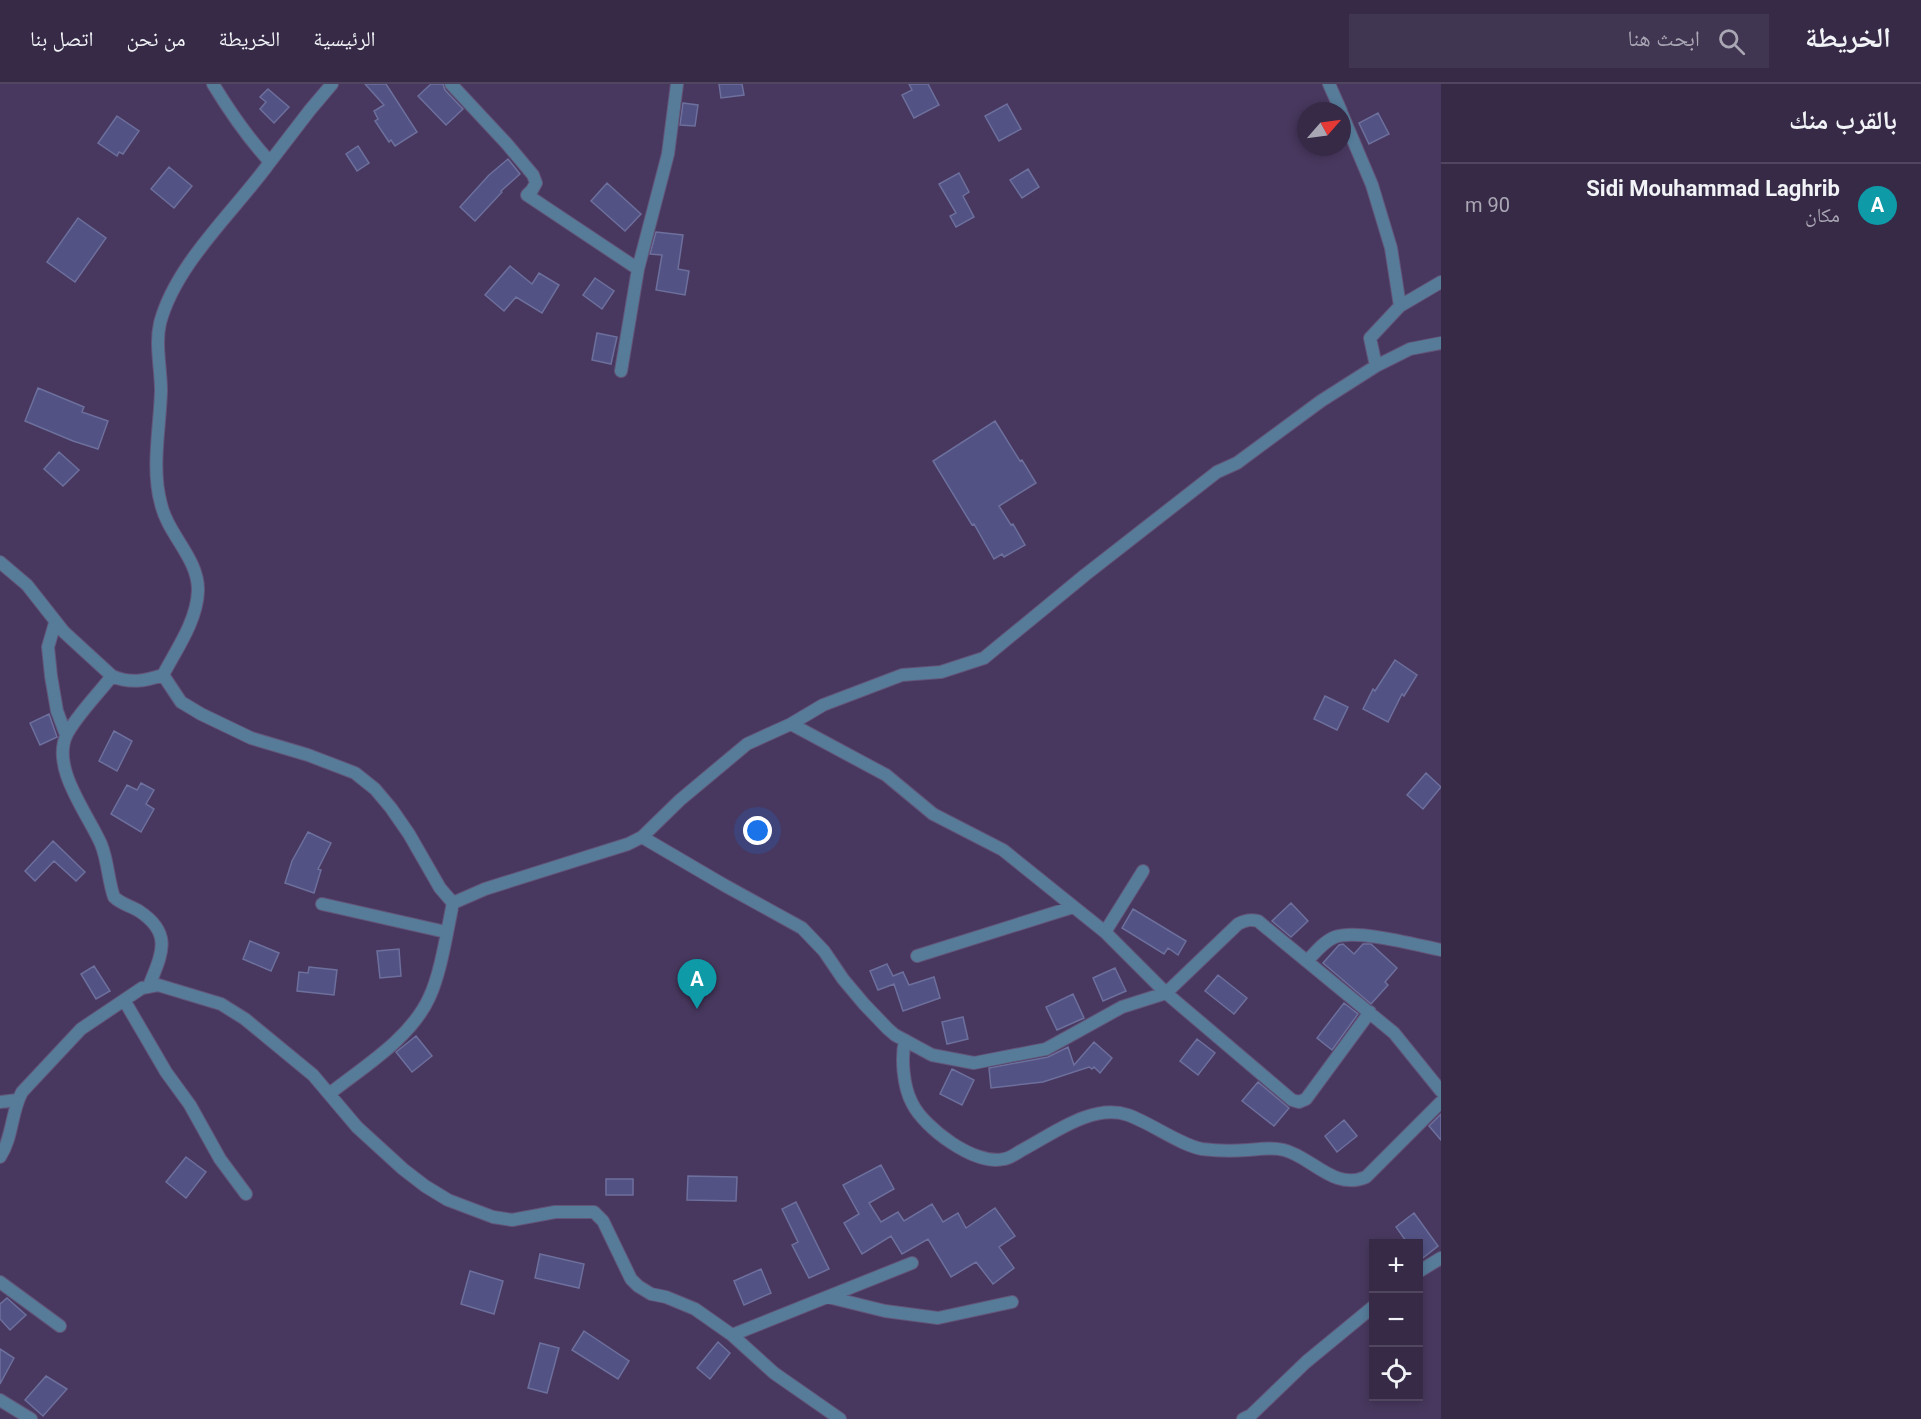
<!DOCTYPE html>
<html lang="ar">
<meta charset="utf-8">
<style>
:root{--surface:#362a47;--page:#413652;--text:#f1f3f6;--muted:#aaa7b4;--line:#504660;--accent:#ea580c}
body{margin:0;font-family:Roboto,"Noto Naskh Arabic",sans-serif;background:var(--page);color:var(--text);direction:rtl}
.controls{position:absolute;right:18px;bottom:18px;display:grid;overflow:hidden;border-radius:0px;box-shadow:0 3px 9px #0003}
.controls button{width:54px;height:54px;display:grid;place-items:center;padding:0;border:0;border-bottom:2px solid var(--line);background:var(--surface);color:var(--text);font:30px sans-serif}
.compass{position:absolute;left:1297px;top:18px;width:54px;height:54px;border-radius:50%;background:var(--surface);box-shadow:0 3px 9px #0003;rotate:62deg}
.you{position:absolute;left:758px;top:747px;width:21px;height:21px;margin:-15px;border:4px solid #fff;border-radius:50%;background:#1a73e8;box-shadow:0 0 0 9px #1a73e833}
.badge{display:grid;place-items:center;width:39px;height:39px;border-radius:50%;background:var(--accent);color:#fff;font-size:20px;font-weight:700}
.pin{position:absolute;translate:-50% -50px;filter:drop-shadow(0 2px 3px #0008)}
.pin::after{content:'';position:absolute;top:32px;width:21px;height:18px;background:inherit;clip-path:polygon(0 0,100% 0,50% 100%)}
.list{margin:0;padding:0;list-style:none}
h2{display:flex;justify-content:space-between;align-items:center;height:78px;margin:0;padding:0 24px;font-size:26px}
h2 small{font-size:20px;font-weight:400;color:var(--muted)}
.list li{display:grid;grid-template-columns:39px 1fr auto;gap:18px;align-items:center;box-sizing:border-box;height:84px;padding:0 24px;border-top:2px solid var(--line)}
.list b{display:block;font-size:22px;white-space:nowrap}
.list p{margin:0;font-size:20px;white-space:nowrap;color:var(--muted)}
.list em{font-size:20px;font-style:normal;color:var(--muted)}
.icon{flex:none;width:33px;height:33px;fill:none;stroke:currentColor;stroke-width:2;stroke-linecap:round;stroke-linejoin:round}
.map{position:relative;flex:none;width:1441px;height:1335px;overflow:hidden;direction:ltr}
header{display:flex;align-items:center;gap:36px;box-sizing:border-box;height:84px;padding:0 30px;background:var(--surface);border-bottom:2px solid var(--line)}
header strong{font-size:28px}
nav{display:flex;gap:33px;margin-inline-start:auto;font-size:21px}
.search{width:420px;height:54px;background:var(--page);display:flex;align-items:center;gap:15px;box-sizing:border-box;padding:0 21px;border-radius:0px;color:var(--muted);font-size:22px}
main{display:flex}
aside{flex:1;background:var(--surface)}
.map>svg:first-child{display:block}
.building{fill:#525384;stroke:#6d6f9c;stroke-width:1.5}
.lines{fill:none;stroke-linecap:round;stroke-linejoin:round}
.street-casing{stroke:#635579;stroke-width:14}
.street{stroke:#567c9a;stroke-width:12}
</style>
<header>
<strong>الخريطة</strong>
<div class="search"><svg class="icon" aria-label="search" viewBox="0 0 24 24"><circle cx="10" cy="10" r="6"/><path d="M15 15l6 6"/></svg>ابحث هنا</div>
<nav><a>الرئيسية</a><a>الخريطة</a><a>من نحن</a><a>اتصل بنا</a></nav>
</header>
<main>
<aside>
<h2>بالقرب منك<small></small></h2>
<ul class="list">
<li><span class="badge" style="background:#0f9aa8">A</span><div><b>Sidi Mouhammad Laghrib</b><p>مكان</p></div><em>90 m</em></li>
</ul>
</aside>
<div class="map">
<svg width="1441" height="1335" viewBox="0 0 1441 1335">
<rect width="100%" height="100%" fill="#48385f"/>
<!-- building -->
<path class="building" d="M 365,0 L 386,0 L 417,48 L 395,62 L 391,56 L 389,58 L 375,37 L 378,35 L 374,27 L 384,21 Z
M 431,0 L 443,0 L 445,6 L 463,25 L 446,41 L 418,12 Z
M 719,0 L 742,0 L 744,11 L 721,14 Z
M 909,0 L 928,0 L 939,21 L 914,34 L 902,11 L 912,6 Z
M 268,5 L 289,23 L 274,39 L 260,25 L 266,18 L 260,13 Z
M 683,19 L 698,21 L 695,42 L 680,41 Z
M 1007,20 L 1021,45 L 999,57 L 985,32 Z
M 1378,29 L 1389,50 L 1369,60 L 1359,39 Z
M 117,32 L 139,47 L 123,70 L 119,68 L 117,72 L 98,59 Z
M 358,62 L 369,79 L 357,87 L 346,70 Z
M 508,75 L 520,90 L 501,107 L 502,108 L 475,137 L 460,123 L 489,91 Z
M 169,83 L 192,102 L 174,124 L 151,105 Z
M 1028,85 L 1039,103 L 1022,114 L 1010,96 Z
M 959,89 L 969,108 L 963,112 L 974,133 L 956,143 L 950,132 L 956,129 L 939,100 Z
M 607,99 L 641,130 L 625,147 L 591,117 Z
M 78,134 L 106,154 L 75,198 L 47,178 Z
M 656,148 L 683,151 L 678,185 L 689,187 L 685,211 L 656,206 L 662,171 L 650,170 Z
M 510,182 L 532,200 L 539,189 L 559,201 L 542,229 L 516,213 L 504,227 L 485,211 Z
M 595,194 L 614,207 L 602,225 L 583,211 Z
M 597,249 L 617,253 L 611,280 L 592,276 Z
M 38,304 L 84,323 L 82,328 L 108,337 L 98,365 L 73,357 L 25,337 Z
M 995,337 L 1020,377 L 1022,376 L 1036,399 L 999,422 L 1011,441 L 1013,440 L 1025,461 L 1004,473 L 1002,470 L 994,475 L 974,440 L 972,441 L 933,377 Z
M 59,368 L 79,386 L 63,402 L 44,385 Z
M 1395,576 L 1417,591 L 1404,612 L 1402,610 L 1388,638 L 1363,625 L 1373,605 L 1375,607 Z
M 1325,612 L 1348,623 L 1337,646 L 1314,635 Z
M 49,630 L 57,653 L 40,661 L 30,639 Z
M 114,647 L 132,657 L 117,687 L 99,677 Z
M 1426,689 L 1441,703 L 1423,725 L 1407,711 Z
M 141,699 L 154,706 L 146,720 L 154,725 L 141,748 L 111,730 L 127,701 L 137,706 Z
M 308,748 L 331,759 L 318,785 L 321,786 L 314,809 L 285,799 L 292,777 Z
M 53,757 L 85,788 L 76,797 L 54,777 L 35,797 L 25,787 Z
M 1291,819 L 1308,837 L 1291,853 L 1272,837 Z
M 1133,825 L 1186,857 L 1178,871 L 1168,864 L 1164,870 L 1122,844 Z
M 250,857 L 279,869 L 271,887 L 243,875 Z
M 1343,860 L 1354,870 L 1363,860 L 1371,860 L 1397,884 L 1385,898 L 1388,901 L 1371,920 L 1323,879 L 1339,861 Z
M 399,865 L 401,892 L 380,894 L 377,867 Z
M 887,880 L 893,892 L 903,888 L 909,901 L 934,893 L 940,914 L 903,927 L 894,900 L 878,906 L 870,887 Z
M 94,882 L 110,907 L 96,915 L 81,890 Z
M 309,883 L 337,886 L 334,911 L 297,907 L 299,888 L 308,889 Z
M 1115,884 L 1126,907 L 1103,917 L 1093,894 Z
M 1218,891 L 1247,914 L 1234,930 L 1205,907 Z
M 1073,910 L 1084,934 L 1057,946 L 1046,923 Z
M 1344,919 L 1358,930 L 1332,966 L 1317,954 Z
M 963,933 L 968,955 L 947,960 L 942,938 Z
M 416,952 L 432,972 L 412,988 L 396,968 Z
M 1197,955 L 1215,969 L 1198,991 L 1180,977 Z
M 1094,958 L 1112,974 L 1100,989 L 1094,983 L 1092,985 L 1089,983 L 1043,998 L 991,1004 L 989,984 L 1048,973 L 1068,963 L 1074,981 Z
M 952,985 L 974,996 L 962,1021 L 940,1010 Z
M 1258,998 L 1289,1024 L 1274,1042 L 1242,1017 Z
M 1441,1030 L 1441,1056 L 1429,1042 Z
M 1344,1036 L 1357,1052 L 1337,1068 L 1325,1052 Z
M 186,1073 L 206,1088 L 186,1114 L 166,1098 Z
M 881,1081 L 894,1105 L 869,1119 L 881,1138 L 898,1128 L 904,1137 L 932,1120 L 943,1138 L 958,1129 L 966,1144 L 995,1124 L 1015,1152 L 999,1163 L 1014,1184 L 993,1200 L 976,1178 L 951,1193 L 928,1155 L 902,1170 L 891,1152 L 862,1170 L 844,1139 L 859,1130 L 843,1101 Z
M 688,1092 L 737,1093 L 736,1117 L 687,1116 Z
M 606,1095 L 633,1095 L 633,1111 L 606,1111 Z
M 796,1118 L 829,1185 L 809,1194 L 792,1161 L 798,1158 L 782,1125 Z
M 1414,1129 L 1438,1162 L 1419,1177 L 1419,1160 L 1408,1160 L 1396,1143 Z
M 540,1170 L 584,1180 L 579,1204 L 535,1194 Z
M 761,1185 L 771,1209 L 744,1221 L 734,1197 Z
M 470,1187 L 503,1197 L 494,1230 L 461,1220 Z
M 7,1214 L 26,1231 L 10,1246 L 0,1235 L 0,1220 Z
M 584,1247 L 629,1277 L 618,1295 L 572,1266 Z
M 718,1258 L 730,1269 L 710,1295 L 697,1284 Z
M 540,1259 L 559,1264 L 547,1309 L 528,1304 Z
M 0,1265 L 14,1274 L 0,1300 Z
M 46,1292 L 67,1305 L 43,1332 L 25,1316 Z"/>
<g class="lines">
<!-- street casing -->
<g class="street-casing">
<path id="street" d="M 213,0 C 230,28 248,54 270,78 C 235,127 176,179 160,239 C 155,261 161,284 161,307 C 160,344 151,384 161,420 C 168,451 199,475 198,507 C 197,537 176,566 163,591 L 181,618 L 201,630 L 251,654 L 308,671 L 355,689 L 375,705 L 391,724 L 409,750 L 440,804 L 453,819 L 485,805 L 628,760 L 642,753 L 680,716 L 747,660 L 791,640 L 823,621 L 902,591 L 941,588 L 984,574 L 1085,491 L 1217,388 L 1237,379 L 1321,317 L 1376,282 L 1410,265 L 1441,259
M 451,0 L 507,60 L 533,91 L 536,99 L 532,106 L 527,111 L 638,185
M 1329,0 L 1341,27
M 1342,30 L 1372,101 L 1391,164 L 1400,222
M 270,78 L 310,26 L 332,0
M 1376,282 L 1370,254 L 1400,222 L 1441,198
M 621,287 L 638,185 L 668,70 L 677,0
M 0,478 L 27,501 L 64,548 L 112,592 C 130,600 145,597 163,591
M 55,539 L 48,563 L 51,592 L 57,627 L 66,651
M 112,592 C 99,609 77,631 67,650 C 50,683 88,730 101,760 C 108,777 108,796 114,813 C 121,820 131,822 139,827 C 174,850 161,871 149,902
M 791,640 L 886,691 L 933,730 L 1003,766 L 1105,848 L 1166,909 L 1292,1016 L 1299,1018 L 1306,1015 L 1370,928
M 642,753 L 724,801 L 802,844 L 824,867 L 843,895 L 864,920 L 888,945 L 895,951 L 932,971 L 974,979 L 1046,965 L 1122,923 L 1166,909 L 1238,840 C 1245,836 1250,835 1258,837 L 1394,949 L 1441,1007
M 322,820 L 446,848
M 1105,848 L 1143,787
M 917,872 L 1073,823
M 1307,877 C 1315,869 1324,857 1335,853 C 1358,845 1416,861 1441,866
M 124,916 L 166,988 L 190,1021 L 220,1075 L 246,1110
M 905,956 C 901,974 903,1002 912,1019 C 924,1044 975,1082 1004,1075 C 1011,1074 1018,1068 1024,1065 C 1054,1049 1093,1019 1128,1031 C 1151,1039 1180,1061 1202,1065 C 1217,1067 1233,1067 1248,1066 C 1260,1065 1271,1063 1284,1066 C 1312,1073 1334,1107 1366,1093 L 1441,1018
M 329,1010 C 363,983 410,955 429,914 C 441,889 447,847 453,819
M 0,1018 L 17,1016
M 0,1073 C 13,1053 11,1028 22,1008 L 81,945 L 142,904 L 158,901 L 221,920 L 245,935 L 313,991 L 357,1043 L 403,1085 L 425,1102 L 448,1116 L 493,1133 L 512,1136 L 555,1128 L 594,1128 L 603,1137 L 631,1195 L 638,1202 L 651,1210 L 666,1213 L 695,1225 L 732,1251 L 774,1289 L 840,1335
M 1418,1188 L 1441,1174
M 0,1198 L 60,1242
M 828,1213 L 885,1227 L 938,1234 L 1012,1218
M 732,1251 L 912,1179
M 0,1316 L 31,1335
M 1243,1335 L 1251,1331 L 1306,1278 L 1374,1222"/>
</g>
<!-- street -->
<use href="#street" class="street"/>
</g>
</svg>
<div class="controls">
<button>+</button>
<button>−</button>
<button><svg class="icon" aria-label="locate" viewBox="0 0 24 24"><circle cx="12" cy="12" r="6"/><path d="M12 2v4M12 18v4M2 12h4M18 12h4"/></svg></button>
</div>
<svg class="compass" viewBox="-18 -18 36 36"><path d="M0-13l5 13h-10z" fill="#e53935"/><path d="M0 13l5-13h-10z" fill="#aaa7b4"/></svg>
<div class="you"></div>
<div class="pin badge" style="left:697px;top:925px;background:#0f9aa8">A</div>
</div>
</main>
